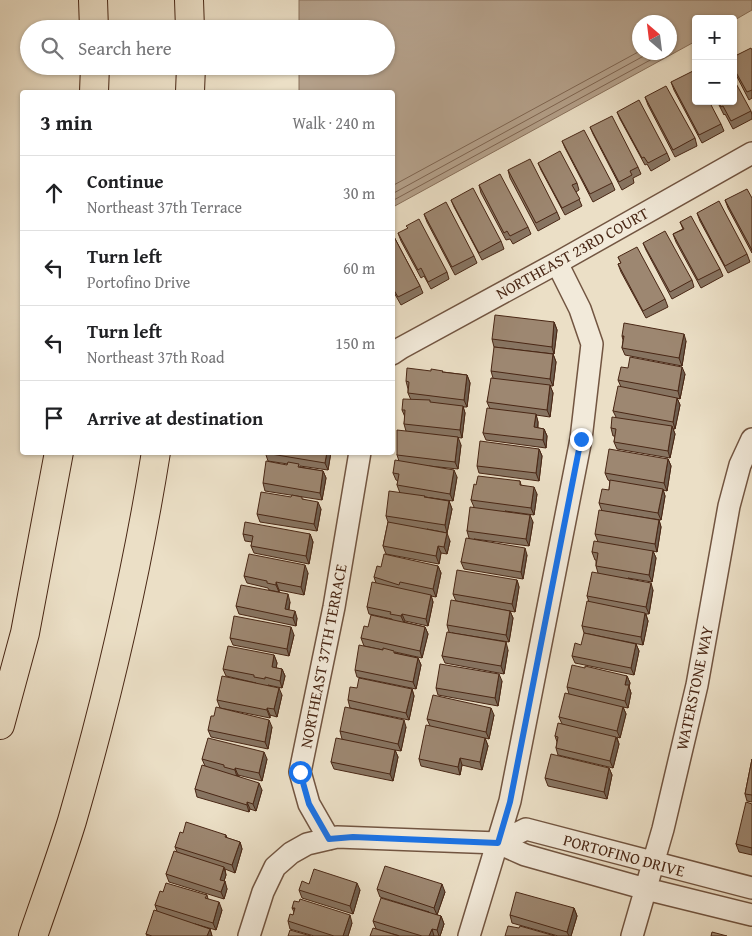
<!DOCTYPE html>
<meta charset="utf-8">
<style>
:root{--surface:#fff;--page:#f6f6f6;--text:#202124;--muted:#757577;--line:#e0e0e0}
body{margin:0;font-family:"Gentium Book Plus",serif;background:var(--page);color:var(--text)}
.controls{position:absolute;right:15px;top:15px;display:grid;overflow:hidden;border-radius:5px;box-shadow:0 1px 4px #0004}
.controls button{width:45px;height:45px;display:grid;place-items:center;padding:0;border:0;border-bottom:1px solid var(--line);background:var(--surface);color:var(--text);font:25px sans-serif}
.compass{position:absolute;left:632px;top:15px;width:45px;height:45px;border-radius:50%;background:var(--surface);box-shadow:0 1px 4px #0004;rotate:332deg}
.stop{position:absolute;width:15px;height:15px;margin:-11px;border:4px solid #1a73e8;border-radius:50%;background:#fff}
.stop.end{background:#1a73e8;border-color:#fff;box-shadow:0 1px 5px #0008}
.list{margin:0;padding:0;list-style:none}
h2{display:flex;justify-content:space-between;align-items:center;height:65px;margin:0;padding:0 20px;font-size:21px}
h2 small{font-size:16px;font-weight:400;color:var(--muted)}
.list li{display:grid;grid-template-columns:32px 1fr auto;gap:15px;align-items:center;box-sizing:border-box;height:75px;padding:0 20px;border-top:1px solid var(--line)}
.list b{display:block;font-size:19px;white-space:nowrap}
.list p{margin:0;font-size:16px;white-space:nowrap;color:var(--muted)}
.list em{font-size:16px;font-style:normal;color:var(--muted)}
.icon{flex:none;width:28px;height:28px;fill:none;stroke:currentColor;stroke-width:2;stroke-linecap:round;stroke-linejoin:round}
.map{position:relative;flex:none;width:752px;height:936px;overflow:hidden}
.search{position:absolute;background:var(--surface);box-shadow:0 1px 4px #0004;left:20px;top:20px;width:375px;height:55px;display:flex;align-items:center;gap:12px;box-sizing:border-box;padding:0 18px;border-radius:28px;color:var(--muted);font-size:19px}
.panel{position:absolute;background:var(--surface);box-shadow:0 1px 4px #0004;left:20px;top:90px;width:375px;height:365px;border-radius:5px}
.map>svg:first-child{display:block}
.water{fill:#b4a08a;stroke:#89705b;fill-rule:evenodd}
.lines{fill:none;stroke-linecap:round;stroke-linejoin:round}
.shore{stroke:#7e6450;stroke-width:1}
.street-casing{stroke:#725541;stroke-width:24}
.highway-casing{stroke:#492715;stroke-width:30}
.street{stroke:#f2eada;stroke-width:21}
.highway{stroke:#ebdfc6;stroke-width:28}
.wall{fill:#877461;stroke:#492715}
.shaded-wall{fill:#6e5e4f;stroke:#492715}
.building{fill:#9d8771;stroke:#492715}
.route{stroke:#1a73e8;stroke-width:6}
.labels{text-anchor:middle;stroke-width:4;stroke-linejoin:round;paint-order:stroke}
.street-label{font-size:16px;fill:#492715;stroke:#f2eada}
</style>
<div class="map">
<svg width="752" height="936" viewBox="0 0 752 936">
<rect width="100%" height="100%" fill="#ebdfc6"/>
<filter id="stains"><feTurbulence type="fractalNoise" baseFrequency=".004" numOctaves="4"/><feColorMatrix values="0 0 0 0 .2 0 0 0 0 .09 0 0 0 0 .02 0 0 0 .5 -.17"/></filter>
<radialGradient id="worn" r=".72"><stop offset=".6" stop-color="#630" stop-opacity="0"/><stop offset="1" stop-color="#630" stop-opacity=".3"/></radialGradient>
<!-- water -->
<path class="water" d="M 299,0 L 752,0 L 752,10 L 733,21 L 733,19 L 696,19 L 696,41 L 393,207 L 392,92 L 299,92 L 299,66 L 386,66 L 386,29 L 299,29 ZM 640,22 L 670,22 L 670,52 L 640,52 Z"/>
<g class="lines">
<!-- shore -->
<path class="shore" d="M 392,186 L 640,51
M 392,194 L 651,52
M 392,201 L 665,52"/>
<!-- street casing -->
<g class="street-casing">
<path id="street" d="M 392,354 L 401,348 L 557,263 L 752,153
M 329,839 L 309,804 L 300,772 L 334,607 L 360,452
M 498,843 L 526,829 L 752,888
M 249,936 L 263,892 L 275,867 L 291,853 L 307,844 L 337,837 L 498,843 L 525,855 L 646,889 L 752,915
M 469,936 L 510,801 L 581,439 L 592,344 L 580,309 L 557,263
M 632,936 L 663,829 L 697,685 L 729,506 L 740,465 L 752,439"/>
</g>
<!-- highway casing -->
<g class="highway-casing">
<path id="highway" d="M 93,0 L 94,29
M 189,0 L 190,29
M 94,92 L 95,66
M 190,92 L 191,66
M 0,725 L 25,633 L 59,452
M 33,936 C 46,898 60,860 72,821 C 107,700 136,577 156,452"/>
</g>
<!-- street -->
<use href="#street" class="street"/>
<!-- highway -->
<use href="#highway" class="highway"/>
</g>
<!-- wall -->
<path class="wall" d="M 752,50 L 752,98 L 749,100 L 733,69 L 733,57 Z
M 671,82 L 721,124 L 724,131 L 702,143 L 674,90 Z
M 645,97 L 695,138 L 697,146 L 675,157 L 648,105 Z
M 717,101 L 733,101 L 751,111 L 752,115 L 752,119 L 733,129 L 725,114 L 724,115 Z
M 617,112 L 667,153 L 670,160 L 651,171 L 647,164 L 645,165 L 620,119 Z
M 590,127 L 638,167 L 641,174 L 633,178 L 634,183 L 622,190 L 593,134 Z
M 562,141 L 612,183 L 615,190 L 593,202 L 565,148 Z
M 538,163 L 577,183 L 579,190 L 576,192 L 582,206 L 565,215 L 541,170 Z
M 508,170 L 557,212 L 560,219 L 538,231 L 510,178 Z
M 479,185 L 528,227 L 531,234 L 513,244 L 510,239 L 506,240 L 481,193 Z
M 752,198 L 752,253 L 728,208 L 725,200 Z
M 451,200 L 501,241 L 504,249 L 482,260 L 454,207 Z
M 697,213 L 747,254 L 750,262 L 728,273 L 700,221 Z
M 424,214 L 474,256 L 477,263 L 455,275 L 427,222 Z
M 680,222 L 720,269 L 723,276 L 701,288 L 676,242 L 673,234 L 683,229 Z
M 392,233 L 420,286 L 423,293 L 401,305 L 392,289 Z
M 398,233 L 447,272 L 449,279 L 431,289 L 424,276 L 421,278 L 401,241 Z
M 643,243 L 692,280 L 694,287 L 672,299 L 646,250 Z
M 618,257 L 665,299 L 668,307 L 646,318 L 621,272 L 618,264 L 621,263 Z
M 554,322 L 557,330 L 554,354 L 494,347 L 492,339 Z
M 622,336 L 686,341 L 682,366 L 625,355 L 622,348 L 623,340 Z
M 553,354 L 556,362 L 553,386 L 550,386 L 553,393 L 550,417 L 536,415 L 538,422 L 538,428 L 544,429 L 547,436 L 546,448 L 486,440 L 483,433 L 490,409 L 487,402 L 493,378 L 491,371 Z
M 443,372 L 467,375 L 470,383 L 467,407 L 463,407 L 465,413 L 462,438 L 444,436 L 461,445 L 458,469 L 429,466 L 457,477 L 453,501 L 425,497 L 449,501 L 452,509 L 447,533 L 427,529 L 450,541 L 447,554 L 441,553 L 439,564 L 386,554 L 383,546 L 388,522 L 386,516 L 400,493 L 397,485 L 398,481 L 396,480 L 393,473 L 399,461 L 397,455 L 406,431 L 404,424 L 405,417 L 402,410 L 411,400 L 408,393 L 408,389 L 406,381 Z
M 685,374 L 680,399 L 677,398 L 680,405 L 675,429 L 673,429 L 675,434 L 670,458 L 617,449 L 614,442 L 615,436 L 613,436 L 611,428 L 616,417 L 613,411 L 621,387 L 618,380 Z
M 539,449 L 542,456 L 539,481 L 479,473 L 477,466 Z
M 265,452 L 331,452 L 328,470 L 300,466 L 300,467 L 323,471 L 326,478 L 322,500 L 265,491 L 263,483 L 288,464 L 268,461 Z
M 668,459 L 671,466 L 667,491 L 663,490 L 665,496 L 661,520 L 602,511 L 599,503 L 609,490 L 610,481 L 608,480 L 605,473 Z
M 520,481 L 521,485 L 537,494 L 534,515 L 505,511 L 533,522 L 529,546 L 474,539 L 527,555 L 523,579 L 464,569 L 461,562 L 469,538 L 467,531 L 474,507 L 471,500 L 476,485 Z
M 303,499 L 321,509 L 317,531 L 260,522 L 257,514 Z
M 659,520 L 661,527 L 657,552 L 653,551 L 656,558 L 652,582 L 628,578 L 653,590 L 649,614 L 646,614 L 648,621 L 643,645 L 584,633 L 582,626 L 589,602 L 587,596 L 598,573 L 596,566 L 596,560 L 595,560 L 592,552 L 598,542 L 595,534 Z
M 243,534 L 310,534 L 313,542 L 309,564 L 254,553 L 251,546 L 252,542 L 245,541 Z
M 438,566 L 441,573 L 436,597 L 431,596 L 433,602 L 428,626 L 405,621 L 404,622 L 425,627 L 428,634 L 422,658 L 395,652 L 395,653 L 418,658 L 421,665 L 416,689 L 357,677 L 355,670 L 383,650 L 364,646 L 361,638 L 368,627 L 393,620 L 392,619 L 369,614 L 367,607 L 376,583 L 374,577 L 381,567 Z
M 308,573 L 304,595 L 279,590 L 279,592 L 269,590 L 268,588 L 247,583 L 244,576 Z
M 517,580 L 519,587 L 515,612 L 456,601 L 453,594 Z
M 290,602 L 289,610 L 297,618 L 296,626 L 239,614 L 236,606 Z
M 510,611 L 513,618 L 509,642 L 452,633 L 508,650 L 504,674 L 445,663 L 442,656 L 449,632 L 447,625 Z
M 294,635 L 289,656 L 233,645 L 230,638 Z
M 636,644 L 639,651 L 634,675 L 575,663 L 572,656 L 581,645 Z
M 274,655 L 277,663 L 276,668 L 282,669 L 285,676 L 282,688 L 268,685 L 282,695 L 277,717 L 270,715 L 270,718 L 220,708 L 217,700 L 256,683 L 226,676 L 223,669 Z
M 627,676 L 630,683 L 629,687 L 631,693 L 628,708 L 623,707 L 626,714 L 620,738 L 617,737 L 619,744 L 613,768 L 558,755 L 556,748 L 557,742 L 555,736 L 562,724 L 559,717 L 569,694 L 567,687 Z
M 502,681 L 498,706 L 438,695 L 436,688 Z
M 357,688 L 412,689 L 414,696 L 409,720 L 350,708 L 348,700 Z
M 494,715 L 489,739 L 485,738 L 488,746 L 482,770 L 462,765 L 460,775 L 421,766 L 419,759 L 430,726 L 427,719 Z
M 272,727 L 268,749 L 211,737 L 208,730 Z
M 406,727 L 401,751 L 395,750 L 398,757 L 393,781 L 334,769 L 331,762 L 342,739 L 340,731 Z
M 202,759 L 267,759 L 262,781 L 238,775 L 238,776 L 262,790 L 256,811 L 250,809 L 249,812 L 197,797 L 195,789 L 205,766 Z
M 752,759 L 752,802 L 747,801 L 745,794 Z
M 609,768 L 612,775 L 607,799 L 548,786 L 545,778 Z
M 752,804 L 752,855 L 739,852 L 736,844 Z
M 183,833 L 226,835 L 227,838 L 240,842 L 242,849 L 235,873 L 225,869 L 226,875 L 224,881 L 227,889 L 224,899 L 169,882 L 166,874 L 177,852 L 175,847 Z
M 309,884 L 360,890 L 353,914 L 302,898 L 299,890 Z
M 377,889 L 445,892 L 437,915 L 441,916 L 444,924 L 440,936 L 400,936 L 376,929 L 373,921 L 429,912 L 380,897 Z
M 163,892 L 207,895 L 208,899 L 222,910 L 216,930 L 195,924 L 210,929 L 212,936 L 147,936 L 146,934 L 157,911 L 155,905 Z
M 292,908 L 352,923 L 348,936 L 314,936 L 290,929 L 288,921 L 293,915 L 294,912 Z
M 574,908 L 577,916 L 571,936 L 558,936 L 512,923 L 510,915 Z"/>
<!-- shaded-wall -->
<path class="shaded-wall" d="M 554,322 L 557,330 L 554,354 L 552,347 Z
M 684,334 L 686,341 L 682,366 L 679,358 Z
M 553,354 L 556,362 L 553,386 L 550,379 Z
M 682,367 L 685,374 L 680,399 L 678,391 Z
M 467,375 L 470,383 L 467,407 L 464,400 Z
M 550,385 L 553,393 L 550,417 L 547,410 Z
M 677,398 L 680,405 L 675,429 L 673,422 Z
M 463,406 L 465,413 L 462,438 L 460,430 Z
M 536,414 L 538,422 L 537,435 L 534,427 Z
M 672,426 L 675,434 L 670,458 L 668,451 Z
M 544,429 L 547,436 L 546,448 L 543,440 Z
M 458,437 L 461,445 L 458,469 L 455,462 Z
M 539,449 L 542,456 L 539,481 L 536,473 Z
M 327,452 L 331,452 L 328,470 L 325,463 Z
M 668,459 L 671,466 L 667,491 L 664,483 Z
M 454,470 L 457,477 L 453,501 L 450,494 Z
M 323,471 L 326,478 L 322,500 L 320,493 Z
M 534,487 L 537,494 L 534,515 L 531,508 Z
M 663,489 L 665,496 L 661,520 L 658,513 Z
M 449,501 L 452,509 L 447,533 L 445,525 Z
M 318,502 L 321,509 L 317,531 L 314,524 Z
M 530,515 L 533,522 L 529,546 L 526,539 Z
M 659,520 L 661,527 L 657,552 L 655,544 Z
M 447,533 L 450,541 L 447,554 L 444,547 Z
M 310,534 L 313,542 L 309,564 L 306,556 Z
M 438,546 L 441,553 L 439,564 L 436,556 Z
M 525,548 L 527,555 L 523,579 L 521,572 Z
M 653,551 L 656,558 L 652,582 L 649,575 Z
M 305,565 L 308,573 L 304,595 L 301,587 Z
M 438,566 L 441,573 L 436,597 L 433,589 Z
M 517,580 L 519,587 L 515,612 L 512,604 Z
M 276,582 L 279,590 L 279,592 L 276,585 Z
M 651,583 L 653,590 L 649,614 L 646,607 Z
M 288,594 L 290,602 L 287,617 L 285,609 Z
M 431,595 L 433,602 L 428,626 L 426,619 Z
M 295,611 L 297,618 L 296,626 L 293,618 Z
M 510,611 L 513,618 L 509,642 L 506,635 Z
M 645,613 L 648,621 L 643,645 L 641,637 Z
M 402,614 L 405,621 L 404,623 L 401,616 Z
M 291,627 L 294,635 L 289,656 L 287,649 Z
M 425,627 L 428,634 L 422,658 L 420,651 Z
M 506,642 L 508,650 L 504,674 L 501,666 Z
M 636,644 L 639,651 L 634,675 L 631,668 Z
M 274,655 L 277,663 L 275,674 L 272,667 Z
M 418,658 L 421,665 L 416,689 L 413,682 Z
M 282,669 L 285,676 L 282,688 L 280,681 Z
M 499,674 L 502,681 L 498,706 L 495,698 Z
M 627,676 L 630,683 L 629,687 L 631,693 L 628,708 L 625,701 L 625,685 Z
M 279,688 L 282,695 L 277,717 L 274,709 Z
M 412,689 L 414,696 L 409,720 L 406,713 Z
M 623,707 L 626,714 L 620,738 L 617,731 Z
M 267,708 L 270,715 L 270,718 L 267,710 Z
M 491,708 L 494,715 L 489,739 L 486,732 Z
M 269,720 L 272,727 L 268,749 L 265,742 Z
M 404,720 L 406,727 L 401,751 L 398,744 Z
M 616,737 L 619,744 L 613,768 L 610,761 Z
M 485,738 L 488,746 L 482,770 L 480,762 Z
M 395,750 L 398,757 L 393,781 L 390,774 Z
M 264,752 L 267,759 L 262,781 L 259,773 Z
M 460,758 L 462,765 L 460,775 L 458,767 Z
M 235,768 L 238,775 L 237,777 L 235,770 Z
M 609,768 L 612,775 L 607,799 L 604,792 Z
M 259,783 L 262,790 L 256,811 L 253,804 Z
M 247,802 L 250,809 L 249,812 L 247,805 Z
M 240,842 L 242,849 L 235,873 L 232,865 Z
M 224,867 L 226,875 L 222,887 L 220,880 Z
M 225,881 L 227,889 L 224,899 L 221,892 Z
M 357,883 L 360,890 L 353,914 L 350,906 Z
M 442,884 L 445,892 L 437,915 L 434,908 Z
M 219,902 L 222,910 L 216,930 L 213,923 Z
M 574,908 L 577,916 L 571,936 L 569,936 L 567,932 Z
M 350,915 L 352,923 L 348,936 L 343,936 Z
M 441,916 L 444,924 L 440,936 L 439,936 L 437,930 Z
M 210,929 L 212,936 L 207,936 Z
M 432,929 L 434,936 L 429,936 Z"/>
<!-- building -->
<path class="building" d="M 751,48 L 752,50 L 752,90 L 747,92 L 733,67 L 733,57 Z
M 693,71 L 696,76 L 696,101 L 709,101 L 721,124 L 699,135 L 671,82 Z
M 733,78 L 751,111 L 731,121 L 723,106 L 721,107 L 718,101 L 733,101 Z
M 666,86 L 695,138 L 673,150 L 645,97 Z
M 639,100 L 667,153 L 648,163 L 644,157 L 642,158 L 617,112 Z
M 612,116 L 638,167 L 630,171 L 632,175 L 619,182 L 590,127 Z
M 584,130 L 612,183 L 590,194 L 562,141 Z
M 560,151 L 577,183 L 572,185 L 580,199 L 562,208 L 538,163 Z
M 530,159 L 557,212 L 536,223 L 508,170 Z
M 500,174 L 528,227 L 510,236 L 507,231 L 504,233 L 479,185 Z
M 473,188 L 501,241 L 479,253 L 451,200 Z
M 747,189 L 752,198 L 752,250 L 725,200 Z
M 719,201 L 747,254 L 725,266 L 697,213 Z
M 446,202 L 474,256 L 452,267 L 424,214 Z
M 691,216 L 720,269 L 698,280 L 673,234 L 684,229 L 680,222 Z
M 419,219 L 447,272 L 428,282 L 421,268 L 418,270 L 398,233 L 408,228 L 406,226 Z
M 665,231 L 692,280 L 670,292 L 643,243 Z
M 392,233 L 420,286 L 398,297 L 392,287 Z
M 637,247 L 665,299 L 643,311 L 618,264 L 621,263 L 618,257 Z
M 495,315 L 554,322 L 552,347 L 492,339 Z
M 624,323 L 684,334 L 679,358 L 622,348 L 624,336 L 622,336 Z
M 494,347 L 553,354 L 550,379 L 491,371 Z
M 630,357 L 682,367 L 678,391 L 618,380 L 621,367 L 628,368 Z
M 407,368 L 431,371 L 431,369 L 443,371 L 442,372 L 467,375 L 464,400 L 408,393 L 409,382 L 406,381 Z
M 491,378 L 550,385 L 547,410 L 487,402 Z
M 618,386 L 677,398 L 673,422 L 613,411 Z
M 403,399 L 430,400 L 430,402 L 463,406 L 460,430 L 404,424 L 405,410 L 402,410 Z
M 487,408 L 536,414 L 534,427 L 544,429 L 543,440 L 483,433 Z
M 612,417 L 672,426 L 668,451 L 614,442 L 616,429 L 611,428 Z
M 397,430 L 458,437 L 455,462 L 397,455 Z
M 480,441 L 539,449 L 536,473 L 477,466 Z
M 609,449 L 668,459 L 664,483 L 605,473 Z
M 265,452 L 327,452 L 325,463 L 265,453 Z
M 395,460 L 454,470 L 450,494 L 397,485 L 399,474 L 393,473 Z
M 266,461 L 287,465 L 288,462 L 299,464 L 298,467 L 323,471 L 320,493 L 263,483 Z
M 478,476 L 520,481 L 520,485 L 534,487 L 531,508 L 471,500 L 474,484 L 476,485 Z
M 610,480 L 663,489 L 658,513 L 599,503 L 602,489 L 609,490 Z
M 389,491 L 425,496 L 424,497 L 449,501 L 445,525 L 386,516 Z
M 261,492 L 291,497 L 292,495 L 302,497 L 302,499 L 318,502 L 314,524 L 257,514 Z
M 470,507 L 530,515 L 526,539 L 467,531 Z
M 599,510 L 659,520 L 655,544 L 595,534 Z
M 245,522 L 310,534 L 306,556 L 251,546 L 253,536 L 243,534 Z
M 388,522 L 447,533 L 444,547 L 438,546 L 436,556 L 383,546 Z
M 466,538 L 525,548 L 521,572 L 461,562 Z
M 594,541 L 653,551 L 649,575 L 596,566 L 598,553 L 592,552 Z
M 249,554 L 305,565 L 301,587 L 276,582 L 276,585 L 267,583 L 267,581 L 244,576 Z
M 384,554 L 438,566 L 433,589 L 400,582 L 399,585 L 374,577 L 377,566 L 381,567 Z
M 457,570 L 517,580 L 512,604 L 453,594 Z
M 592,572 L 651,583 L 646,607 L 587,596 Z
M 372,582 L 431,595 L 426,619 L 402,614 L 401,616 L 390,614 L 391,612 L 367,607 Z
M 241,585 L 288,594 L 285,609 L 295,611 L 293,618 L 236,606 Z
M 451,600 L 510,611 L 506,635 L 447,625 Z
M 587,601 L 645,613 L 641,637 L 582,626 Z
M 371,615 L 425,627 L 420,651 L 361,638 L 364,626 L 368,627 Z
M 234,616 L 291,627 L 287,649 L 230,638 Z
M 447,632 L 506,642 L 501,666 L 442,656 Z
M 584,633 L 636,644 L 631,668 L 572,656 L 575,643 L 581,645 Z
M 359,645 L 383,650 L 383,648 L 394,651 L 394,653 L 418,658 L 413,682 L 355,670 Z
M 228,646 L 274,655 L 272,667 L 282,669 L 280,681 L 265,677 L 265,679 L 254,677 L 254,675 L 223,669 Z
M 440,664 L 499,674 L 495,698 L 436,688 Z
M 572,665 L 585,668 L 585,666 L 627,676 L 625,685 L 629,685 L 625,701 L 567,687 Z
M 222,676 L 279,688 L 274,709 L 267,708 L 267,710 L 217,700 Z
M 359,678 L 412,689 L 406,713 L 348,700 L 350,687 L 357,688 Z
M 565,693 L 623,707 L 617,731 L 559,717 Z
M 433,695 L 491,708 L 486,732 L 427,719 Z
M 216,707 L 269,720 L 265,742 L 208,730 L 211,716 L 214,716 Z
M 345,707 L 404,720 L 398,744 L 340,731 Z
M 558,723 L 616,737 L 610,761 L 556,748 L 558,737 L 555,736 Z
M 426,725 L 485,738 L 480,762 L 460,758 L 458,767 L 419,759 Z
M 208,738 L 264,752 L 259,773 L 235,768 L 235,770 L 224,767 L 224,765 L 202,759 Z
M 336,738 L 395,750 L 390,774 L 331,762 Z
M 551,754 L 609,768 L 604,792 L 545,778 Z
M 752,759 L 752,795 L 745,794 Z
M 202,765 L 259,783 L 253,804 L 247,802 L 247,805 L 195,789 Z
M 746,802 L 752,804 L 752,848 L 736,844 Z
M 186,822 L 226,835 L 225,837 L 240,842 L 232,865 L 175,847 L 180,832 L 183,833 Z
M 174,851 L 224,867 L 220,880 L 225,881 L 221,892 L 166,874 Z
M 385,866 L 442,884 L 434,908 L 377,889 Z
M 314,869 L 357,883 L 350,906 L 299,890 L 302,881 L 309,884 Z
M 166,883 L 207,895 L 205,898 L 219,902 L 213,923 L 155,905 L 160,891 L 163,892 Z
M 516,892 L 574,908 L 567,932 L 510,915 Z
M 381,898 L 441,916 L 437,930 L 432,929 L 429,936 L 422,936 L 373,921 Z
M 300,899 L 350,915 L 343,936 L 334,936 L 288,921 L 290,914 L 293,915 L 295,908 L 292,908 L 294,901 L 299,902 Z
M 154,910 L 210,929 L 207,936 L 152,936 L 146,934 Z
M 508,926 L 519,928 L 520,926 L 555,936 L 505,936 Z
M 373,928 L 399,936 L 370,936 Z
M 290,930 L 311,936 L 288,936 Z
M 712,932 L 727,936 L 711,936 Z"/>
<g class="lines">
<!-- route -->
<path class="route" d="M 300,772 L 309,804 L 329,839 L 353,837 L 498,843 L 510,802 L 581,439"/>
</g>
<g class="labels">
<!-- street labels -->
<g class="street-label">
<text transform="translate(572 253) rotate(-29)" y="6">NORTHEAST 23RD COURT</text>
<text transform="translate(323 656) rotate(-79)" y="6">NORTHEAST 37TH TERRACE</text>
<text transform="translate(694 688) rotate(-78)" y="6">WATERSTONE WAY</text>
<text transform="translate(624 855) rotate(15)" y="6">PORTOFINO DRIVE</text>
</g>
</g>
<rect width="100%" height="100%" filter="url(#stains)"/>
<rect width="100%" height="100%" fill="url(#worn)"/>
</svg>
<div class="controls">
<button>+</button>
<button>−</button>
</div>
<svg class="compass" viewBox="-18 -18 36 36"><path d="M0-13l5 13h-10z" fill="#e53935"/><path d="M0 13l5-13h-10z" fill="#757577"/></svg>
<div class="stop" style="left:300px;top:772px"></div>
<div class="stop end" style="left:581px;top:439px"></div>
<div class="search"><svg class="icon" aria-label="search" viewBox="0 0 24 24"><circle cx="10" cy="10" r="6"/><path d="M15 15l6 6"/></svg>Search here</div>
<section class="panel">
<h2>3 min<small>Walk · 240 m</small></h2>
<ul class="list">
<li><svg class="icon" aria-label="ahead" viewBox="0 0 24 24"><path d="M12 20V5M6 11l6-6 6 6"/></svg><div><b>Continue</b><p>Northeast 37th Terrace</p></div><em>30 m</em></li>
<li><svg class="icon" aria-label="left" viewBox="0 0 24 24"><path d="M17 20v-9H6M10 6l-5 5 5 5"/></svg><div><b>Turn left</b><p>Portofino Drive</p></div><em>60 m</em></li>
<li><svg class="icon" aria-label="left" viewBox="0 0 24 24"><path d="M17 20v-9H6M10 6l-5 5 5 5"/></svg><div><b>Turn left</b><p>Northeast 37th Road</p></div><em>150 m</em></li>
<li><svg class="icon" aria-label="arrive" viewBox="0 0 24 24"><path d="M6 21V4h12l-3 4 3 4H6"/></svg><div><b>Arrive at destination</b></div></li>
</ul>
</section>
</div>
